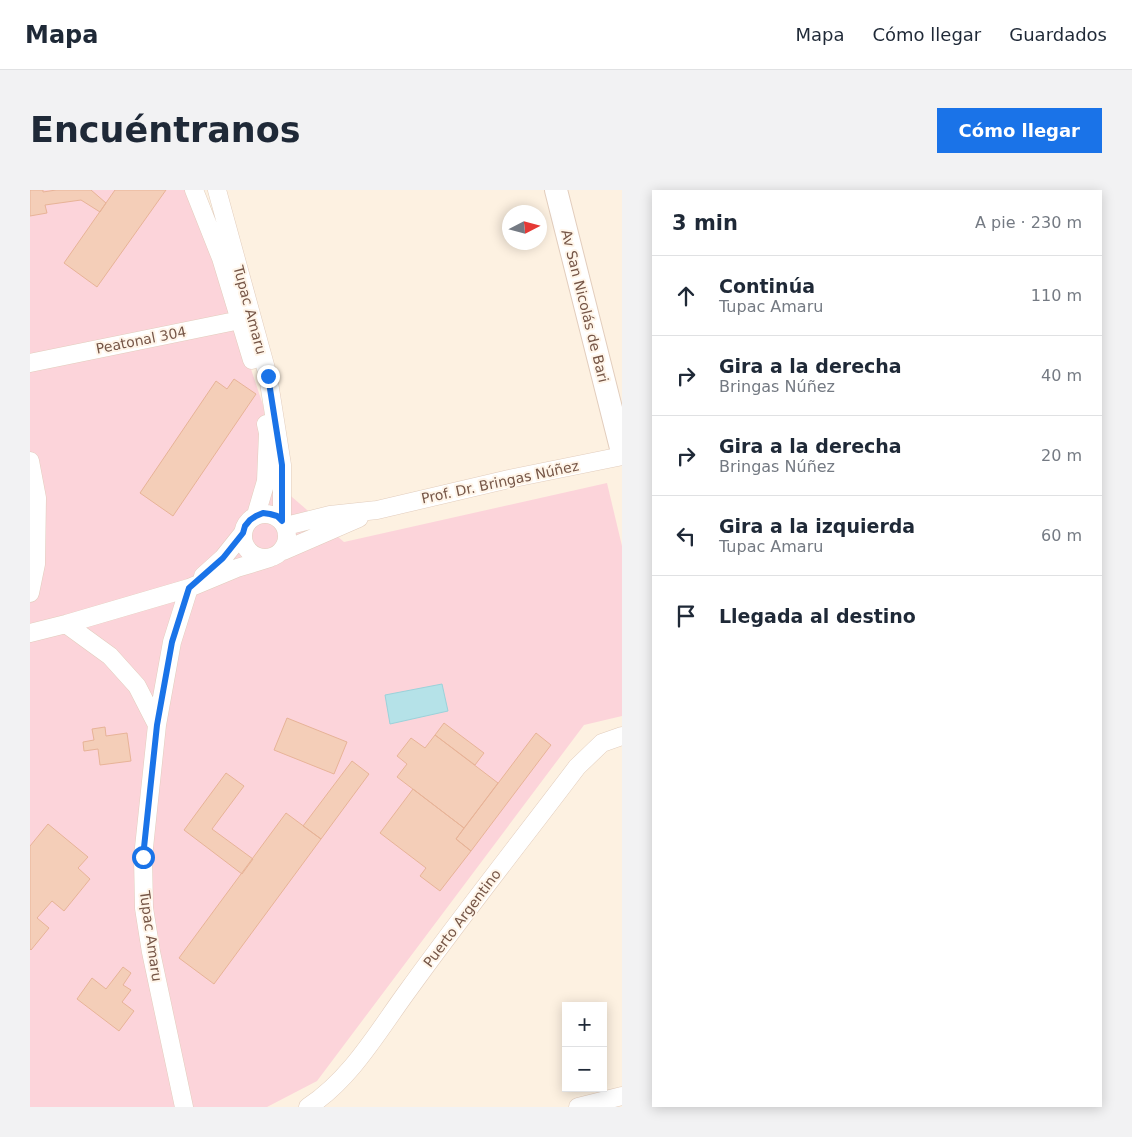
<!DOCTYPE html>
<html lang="es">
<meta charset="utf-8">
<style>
:root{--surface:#fff;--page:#f2f2f3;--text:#1f2937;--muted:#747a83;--line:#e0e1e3;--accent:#1a73e8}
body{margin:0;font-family:"DejaVu Sans",sans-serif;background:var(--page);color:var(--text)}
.controls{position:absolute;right:15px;bottom:15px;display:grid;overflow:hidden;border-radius:0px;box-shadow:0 2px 12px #0003}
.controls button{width:45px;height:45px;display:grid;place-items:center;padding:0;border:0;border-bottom:1px solid var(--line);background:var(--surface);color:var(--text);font:25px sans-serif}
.compass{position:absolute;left:472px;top:15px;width:45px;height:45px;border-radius:50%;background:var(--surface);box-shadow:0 2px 12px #0003;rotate:84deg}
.stop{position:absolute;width:15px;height:15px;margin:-11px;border:4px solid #1a73e8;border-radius:50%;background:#fff}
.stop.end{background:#1a73e8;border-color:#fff;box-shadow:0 1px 5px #0008}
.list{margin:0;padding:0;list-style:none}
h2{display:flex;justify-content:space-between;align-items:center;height:65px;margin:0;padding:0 20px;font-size:21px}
h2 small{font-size:16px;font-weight:400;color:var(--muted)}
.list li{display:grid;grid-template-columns:32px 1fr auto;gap:15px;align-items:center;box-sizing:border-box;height:80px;padding:0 20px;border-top:1px solid var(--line)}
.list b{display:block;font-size:19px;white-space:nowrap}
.list p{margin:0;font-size:16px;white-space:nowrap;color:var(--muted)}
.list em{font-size:16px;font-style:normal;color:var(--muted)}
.icon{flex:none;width:28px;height:28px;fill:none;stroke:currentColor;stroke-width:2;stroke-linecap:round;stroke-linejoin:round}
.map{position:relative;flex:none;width:592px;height:917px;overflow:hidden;border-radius:0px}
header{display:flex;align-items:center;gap:30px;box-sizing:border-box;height:70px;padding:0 25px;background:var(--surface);border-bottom:1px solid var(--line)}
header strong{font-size:24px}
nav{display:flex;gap:28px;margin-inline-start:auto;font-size:18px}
.intro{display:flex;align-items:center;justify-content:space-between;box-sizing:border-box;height:120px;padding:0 30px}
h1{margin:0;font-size:35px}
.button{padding:12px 22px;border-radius:0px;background:var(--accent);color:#fff;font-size:18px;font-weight:700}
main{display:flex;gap:30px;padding:0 30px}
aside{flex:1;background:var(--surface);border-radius:0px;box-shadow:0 2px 12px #0003}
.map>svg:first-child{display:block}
.medical{fill:#fcd4da}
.water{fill:#b5e2e8;stroke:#9bd2da}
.building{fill:#f4ceb8;stroke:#e7b397}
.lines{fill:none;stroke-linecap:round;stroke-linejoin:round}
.minor-casing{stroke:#e2cdbd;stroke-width:19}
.tertiary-casing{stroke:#e2cdbd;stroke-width:24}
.minor{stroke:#fff;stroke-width:18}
.tertiary{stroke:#fff;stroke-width:22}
.route{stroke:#1a73e8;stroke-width:6}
.labels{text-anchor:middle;stroke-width:4;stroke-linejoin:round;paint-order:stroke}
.street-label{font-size:14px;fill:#765647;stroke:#fff5e9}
</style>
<header>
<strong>Mapa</strong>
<nav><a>Mapa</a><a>Cómo llegar</a><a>Guardados</a></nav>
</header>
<div class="intro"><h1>Encuéntranos</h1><a class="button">Cómo llegar</a></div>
<main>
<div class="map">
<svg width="592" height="917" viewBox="0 0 592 917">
<rect width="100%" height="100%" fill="#fdf1e1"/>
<!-- medical -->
<path class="medical" d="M 0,0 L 157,0 L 168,20 L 233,215 L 247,294 L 314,352 L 577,293 L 592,356 L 592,526 L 554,535 L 287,891 L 237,917 L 0,917 Z"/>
<!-- water -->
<path class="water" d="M 412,494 L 418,521 L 360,534 L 355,505 Z"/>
<!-- building -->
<path class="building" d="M 0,0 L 13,0 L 13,2 L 26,0 L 61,0 L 76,13 L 70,22 L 51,10 L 15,15 L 17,23 L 0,26 Z
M 85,0 L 136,0 L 67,97 L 34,73 Z
M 204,189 L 226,204 L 143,326 L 110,303 L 186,191 L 197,199 Z
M 257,528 L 317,552 L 304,584 L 244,560 Z
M 414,533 L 454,563 L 445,575 L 405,545 Z
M 75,537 L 76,546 L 97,543 L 101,571 L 70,575 L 68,559 L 54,561 L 53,552 L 64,550 L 62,539 Z
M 506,543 L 521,555 L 441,661 L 426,649 Z
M 405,545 L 468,593 L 434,638 L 367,587 L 377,574 L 367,566 L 381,548 L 395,558 Z
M 322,571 L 339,584 L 291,649 L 273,636 Z
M 196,583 L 214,596 L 182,639 L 223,669 L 212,684 L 154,640 Z
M 383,599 L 434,638 L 426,649 L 441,661 L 410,701 L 390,686 L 396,678 L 350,643 Z
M 256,623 L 291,649 L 184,794 L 149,768 Z
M 18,634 L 58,667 L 48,678 L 60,689 L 34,721 L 22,711 L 7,728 L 19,738 L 1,760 L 0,759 L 0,656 Z
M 93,777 L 101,783 L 93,795 L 101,800 L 92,812 L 104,821 L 89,841 L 47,809 L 62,788 L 76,799 Z"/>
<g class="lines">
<!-- minor casing -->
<g class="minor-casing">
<path id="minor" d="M 164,0 L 191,68 L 222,170
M 187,0 L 238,186 L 252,275 L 252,331
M 0,173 L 220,128
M 0,271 L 7,308 L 6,374 L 0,403
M213 346a22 22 0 1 1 44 0a22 22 0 1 1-44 0Z
M 226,325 L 236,291 L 238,243 L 236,234
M 256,336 L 300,325 L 347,320 L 479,289 L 592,266
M 253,361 L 329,328
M 173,386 L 193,368 L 213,343
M 36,434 L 80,466 L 107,496 L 127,535
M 0,443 L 36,434 L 159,398 L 207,378 L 240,368
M 154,917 L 121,762 L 114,718 L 113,667 L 127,535 L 142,452 L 159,398
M 278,917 C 322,888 348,841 379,799 C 433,724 491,651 547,577 L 572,553 L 592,546
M 548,917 L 592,906"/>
</g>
<!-- tertiary casing -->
<g class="tertiary-casing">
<path id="tertiary" d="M 526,0 L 592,262"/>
</g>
<!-- minor -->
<use href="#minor" class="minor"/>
<!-- tertiary -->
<use href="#tertiary" class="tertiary"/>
</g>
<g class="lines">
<!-- route -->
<path class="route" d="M 113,667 L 127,535 L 142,452 L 159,398 L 193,368 L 213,343 L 215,336 L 220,330 L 226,326 L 233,323 L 240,324 L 247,326 L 252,331 L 252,275 L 238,186"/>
</g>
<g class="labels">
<!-- street labels -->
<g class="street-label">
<text transform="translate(555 116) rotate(76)" y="5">Av San Nicolás de Bari</text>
<text transform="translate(220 120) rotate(75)" y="5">Tupac Amaru</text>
<text transform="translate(111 150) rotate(-11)" y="5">Peatonal 304</text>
<text transform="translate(470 292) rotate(-12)" y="5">Prof. Dr. Bringas Núñez</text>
<text transform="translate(432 728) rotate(-53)" y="5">Puerto Argentino</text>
<text transform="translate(121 746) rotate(82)" y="5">Tupac Amaru</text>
</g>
</g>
</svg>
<div class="controls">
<button>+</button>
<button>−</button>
</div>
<svg class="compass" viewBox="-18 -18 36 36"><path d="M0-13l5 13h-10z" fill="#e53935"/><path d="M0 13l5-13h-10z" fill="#747a83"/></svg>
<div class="stop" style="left:113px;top:667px"></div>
<div class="stop end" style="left:238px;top:186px"></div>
</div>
<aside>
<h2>3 min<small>A pie · 230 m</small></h2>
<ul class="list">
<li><svg class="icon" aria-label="ahead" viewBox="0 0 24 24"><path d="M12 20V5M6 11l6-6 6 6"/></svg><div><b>Continúa</b><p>Tupac Amaru</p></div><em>110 m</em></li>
<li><svg class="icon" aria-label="right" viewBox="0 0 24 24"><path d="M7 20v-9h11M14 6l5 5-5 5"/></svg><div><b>Gira a la derecha</b><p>Bringas Núñez</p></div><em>40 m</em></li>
<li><svg class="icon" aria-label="right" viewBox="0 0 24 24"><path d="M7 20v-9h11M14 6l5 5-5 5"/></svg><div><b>Gira a la derecha</b><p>Bringas Núñez</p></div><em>20 m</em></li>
<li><svg class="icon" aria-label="left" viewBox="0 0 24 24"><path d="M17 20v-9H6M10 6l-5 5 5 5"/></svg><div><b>Gira a la izquierda</b><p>Tupac Amaru</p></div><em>60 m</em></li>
<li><svg class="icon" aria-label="arrive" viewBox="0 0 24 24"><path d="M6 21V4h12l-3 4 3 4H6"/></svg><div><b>Llegada al destino</b></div></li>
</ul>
</aside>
</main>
